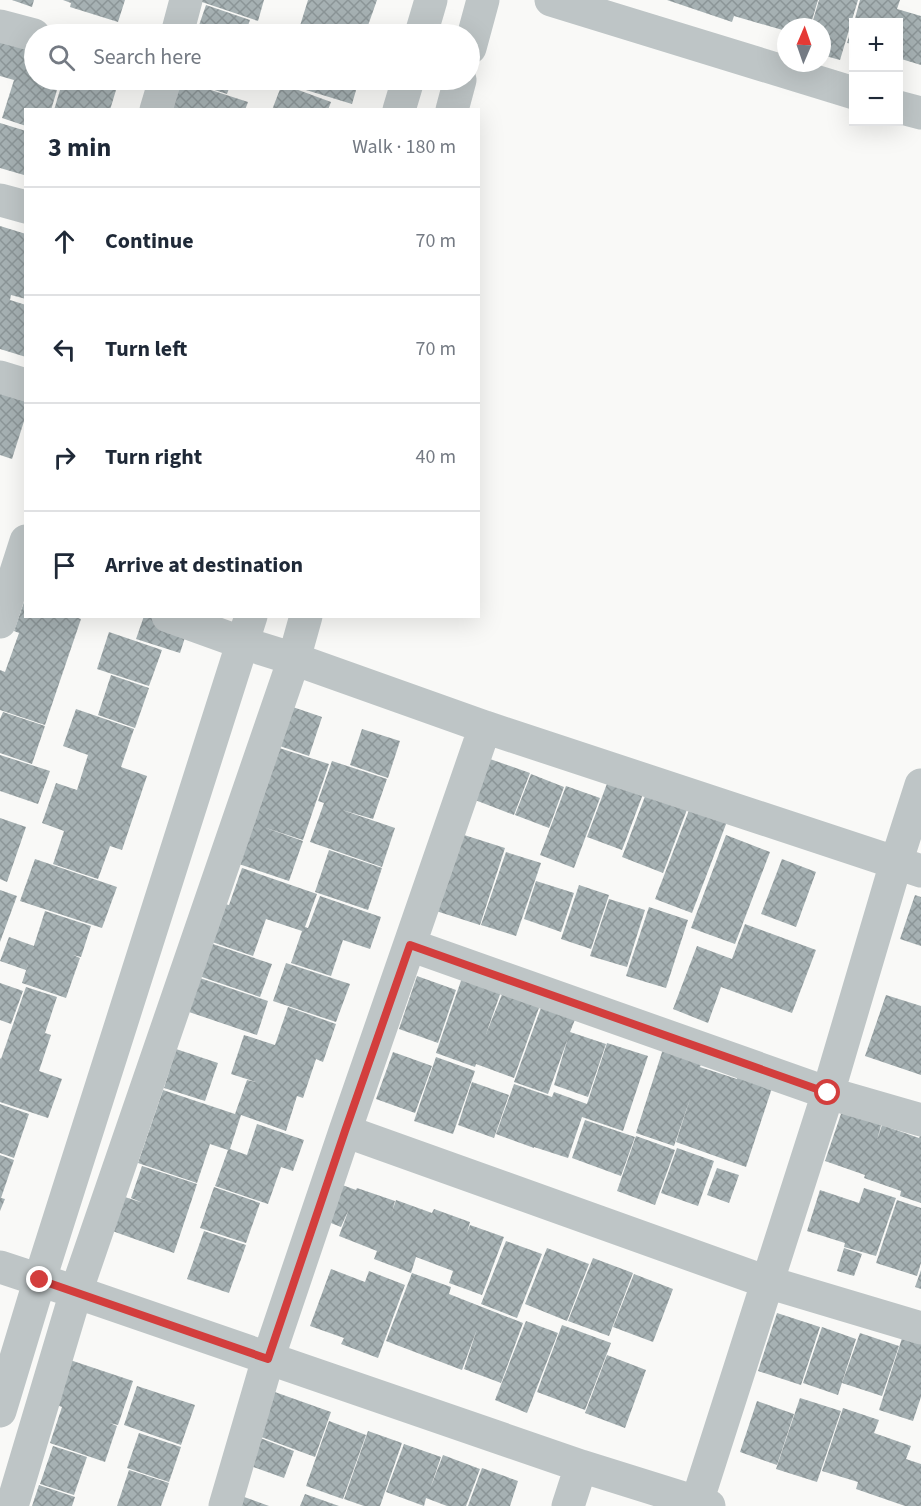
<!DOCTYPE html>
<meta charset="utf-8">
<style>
:root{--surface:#fff;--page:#f2f2f3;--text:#1f2937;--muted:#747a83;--line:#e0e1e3}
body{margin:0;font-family:"Source Sans 3",sans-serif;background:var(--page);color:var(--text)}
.controls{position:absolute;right:18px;top:18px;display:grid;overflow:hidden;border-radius:0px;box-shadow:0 6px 24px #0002}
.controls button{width:54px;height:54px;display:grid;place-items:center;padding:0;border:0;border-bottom:2px solid var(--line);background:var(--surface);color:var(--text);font:30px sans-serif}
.compass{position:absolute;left:777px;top:18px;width:54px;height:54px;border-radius:50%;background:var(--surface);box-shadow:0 6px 24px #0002;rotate:2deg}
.stop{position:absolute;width:18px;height:18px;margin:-14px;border:4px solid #d33e3d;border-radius:50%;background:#fff}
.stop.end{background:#d33e3d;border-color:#fff;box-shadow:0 2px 6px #0008}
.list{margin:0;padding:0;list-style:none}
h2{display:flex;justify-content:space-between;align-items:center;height:78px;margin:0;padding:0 24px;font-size:26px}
h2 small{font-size:20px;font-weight:400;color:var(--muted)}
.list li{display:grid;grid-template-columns:39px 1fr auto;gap:18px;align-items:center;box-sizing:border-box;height:108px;padding:0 24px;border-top:2px solid var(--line)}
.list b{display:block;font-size:22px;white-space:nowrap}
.list em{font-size:20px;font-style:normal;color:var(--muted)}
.icon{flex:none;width:33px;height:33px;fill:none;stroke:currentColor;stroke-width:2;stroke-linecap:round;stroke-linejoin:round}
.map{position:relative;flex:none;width:921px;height:1506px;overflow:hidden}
.search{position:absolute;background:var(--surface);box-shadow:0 6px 24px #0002;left:24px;top:24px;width:456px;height:66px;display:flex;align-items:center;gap:15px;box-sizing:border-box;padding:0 21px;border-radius:33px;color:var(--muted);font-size:22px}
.panel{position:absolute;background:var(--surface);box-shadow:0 6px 24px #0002;left:24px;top:108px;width:456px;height:510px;border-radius:0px}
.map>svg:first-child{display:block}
.building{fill:url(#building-cross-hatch)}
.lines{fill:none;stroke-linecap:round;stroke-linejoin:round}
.minor{stroke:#bec5c6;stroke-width:33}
.route{stroke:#d33e3d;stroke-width:8}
</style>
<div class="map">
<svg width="921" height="1506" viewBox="0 0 921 1506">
<defs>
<pattern id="building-cross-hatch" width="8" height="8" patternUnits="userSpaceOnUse" patternTransform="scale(1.5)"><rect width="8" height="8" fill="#a6b1b3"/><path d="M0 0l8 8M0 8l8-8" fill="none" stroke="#8b9597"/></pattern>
</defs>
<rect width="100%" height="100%" fill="#f9f9f7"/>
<!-- building -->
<path class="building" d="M 12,0 L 34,0 L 32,7 Z
M 63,0 L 125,0 L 118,22 L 70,7 L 71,3 Z
M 196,0 L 264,0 L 258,21 Z
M 308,0 L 377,0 L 365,34 L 317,34 L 299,29 Z
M 667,0 L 818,0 L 810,27 L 786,27 L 786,31 L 734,16 L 732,22 Z
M 819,0 L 858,0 L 840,60 L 822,55 L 822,27 L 811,27 Z
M 860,0 L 900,0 L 897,9 L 921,16 L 921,65 L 898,58 L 898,22 L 854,22 Z
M 206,5 L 250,20 L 245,34 L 196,34 Z
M 853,24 L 854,25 L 854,44 L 847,43 Z
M 270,25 L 298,34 L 267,34 Z
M 0,36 L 34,44 L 34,80 L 60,80 L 51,110 L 26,110 L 26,126 L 2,118 L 14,80 L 0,76 Z
M 63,80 L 119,80 L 110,110 L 54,110 Z
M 180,80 L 248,102 L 245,110 L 171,110 Z
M 183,80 L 232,80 L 227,94 Z
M 273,80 L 359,80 L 352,104 Z
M 282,84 L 331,102 L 328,110 L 272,110 Z
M 0,123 L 26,131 L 26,171 L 24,175 L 0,168 Z
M 0,226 L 26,234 L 26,299 L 11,295 L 10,300 L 26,305 L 26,357 L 0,349 Z
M 0,381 L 26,389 L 26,415 L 12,459 L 0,455 Z
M 25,599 L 26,616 L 73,616 L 81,619 L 45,725 L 0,710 L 0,670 L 5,672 L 19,633 L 14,631 Z
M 144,616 L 155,616 L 188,628 L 180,653 L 136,639 Z
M 109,632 L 162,650 L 149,686 L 97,669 Z
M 111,675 L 149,688 L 135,728 L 98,715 Z
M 284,704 L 322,717 L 309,756 L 271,743 Z
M 76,709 L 134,729 L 121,767 L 147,776 L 122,850 L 110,846 L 98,879 L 53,864 L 64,831 L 42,823 L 56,783 L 77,790 L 88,755 L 63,746 Z
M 3,712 L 45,726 L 32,764 L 0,753 L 0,719 Z
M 362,729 L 400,741 L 388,778 L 350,765 Z
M 270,745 L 329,764 L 303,840 L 263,827 L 303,841 L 289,881 L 233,862 Z
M 0,755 L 50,771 L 38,804 L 0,791 Z
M 490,759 L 530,773 L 514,815 L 475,800 Z
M 332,761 L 387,779 L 373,819 L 342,810 L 395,828 L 382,867 L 310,842 L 324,803 L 318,801 Z
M 611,773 L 646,786 L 622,850 L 587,837 Z
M 531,774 L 564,787 L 549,828 L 515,815 Z
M 650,783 L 691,799 L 663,873 L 622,857 Z
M 566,786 L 600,798 L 574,868 L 540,855 Z
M 691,805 L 728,819 L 692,913 L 655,899 Z
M 0,818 L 26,827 L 7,882 L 0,879 Z
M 461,834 L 505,848 L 480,925 L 436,911 Z
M 726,835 L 770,852 L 735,944 L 691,928 Z
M 329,850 L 382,868 L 368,910 L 315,892 Z
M 506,852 L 541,863 L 516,936 L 481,925 Z
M 35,859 L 117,887 L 102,928 L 20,901 Z
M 782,859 L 816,872 L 796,927 L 761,914 Z
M 242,868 L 317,894 L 305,927 L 308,928 L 320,896 L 381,917 L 370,949 L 343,940 L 331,976 L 291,963 L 302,931 L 266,919 L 253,956 L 212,942 L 225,904 L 229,905 Z
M 536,881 L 574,893 L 561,932 L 524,919 Z
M 579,885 L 609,895 L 591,949 L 561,939 Z
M 0,890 L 17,896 L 0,942 Z
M 915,895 L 921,897 L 921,946 L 900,939 Z
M 609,899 L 645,910 L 627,967 L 590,956 Z
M 649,907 L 688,920 L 666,988 L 626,976 Z
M 45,911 L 91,926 L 81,957 L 73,955 L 80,958 L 66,998 L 22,983 Z
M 745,924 L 816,950 L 792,1013 L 721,987 L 708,1023 L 673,1009 L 697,946 L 732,959 Z
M 9,937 L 34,946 L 26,970 L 0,961 Z
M 210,943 L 272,964 L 260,997 L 199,976 Z
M 286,963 L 350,984 L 336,1022 L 273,1001 Z
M 464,972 L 503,986 L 486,1034 L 503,992 L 540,1005 L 514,1078 L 476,1064 L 475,1067 L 436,1053 Z
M 417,976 L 456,990 L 438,1043 L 399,1029 Z
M 197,977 L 268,1001 L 257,1035 L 186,1011 Z
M 0,983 L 23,991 L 11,1024 L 0,1020 Z
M 26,987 L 57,997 L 45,1033 L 51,1035 L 39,1071 L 62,1079 L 48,1118 L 0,1102 L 0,1058 L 1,1059 Z
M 886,995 L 921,1006 L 921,1075 L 865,1056 Z
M 542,1005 L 576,1017 L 570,1032 L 606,1044 L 588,1097 L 554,1085 L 568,1038 L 548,1094 L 514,1082 Z
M 288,1007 L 336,1024 L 323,1062 L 316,1059 L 303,1098 L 297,1096 L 286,1131 L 241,1115 L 230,1149 L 247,1155 L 257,1124 L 304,1140 L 293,1171 L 281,1167 L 268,1204 L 215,1186 L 228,1150 L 210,1144 L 197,1183 L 138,1163 L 163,1090 L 235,1114 L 247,1080 L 256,1082 L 231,1074 L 244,1035 L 275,1045 Z
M 607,1043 L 648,1056 L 623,1131 L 582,1117 L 568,1158 L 534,1147 L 534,1148 L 496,1134 L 514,1084 L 552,1097 L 554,1092 L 587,1104 Z
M 176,1049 L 218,1063 L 205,1101 L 164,1088 Z
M 663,1049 L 702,1062 L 700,1067 L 737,1079 L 738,1075 L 773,1085 L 746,1167 L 676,1142 L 691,1096 L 674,1146 L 636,1133 Z
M 393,1052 L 432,1066 L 415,1113 L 376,1099 Z
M 436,1057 L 475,1071 L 453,1134 L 414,1121 Z
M 472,1082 L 509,1095 L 494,1138 L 458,1125 Z
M 0,1104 L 29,1114 L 14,1158 L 0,1153 Z
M 843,1108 L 882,1122 L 877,1140 L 882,1125 L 919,1138 L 921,1133 L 921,1203 L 900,1196 L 901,1191 L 864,1178 L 865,1175 L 825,1161 Z
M 585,1120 L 635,1137 L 621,1176 L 572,1158 Z
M 636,1136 L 675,1150 L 655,1205 L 617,1191 Z
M 677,1148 L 714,1161 L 698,1206 L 661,1193 Z
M 0,1155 L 14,1160 L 1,1198 L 5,1199 L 0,1211 Z
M 142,1166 L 197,1184 L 174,1253 L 101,1227 L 113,1193 L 143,1203 L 131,1198 Z
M 717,1168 L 739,1175 L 729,1203 L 707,1195 Z
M 334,1182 L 356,1190 L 357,1188 L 395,1201 L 392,1212 L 396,1200 L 432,1213 L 434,1209 L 470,1222 L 467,1233 L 470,1225 L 504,1237 L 482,1295 L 449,1283 L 453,1271 L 416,1257 L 411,1273 L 374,1259 L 377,1251 L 339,1236 L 349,1209 L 341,1227 L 321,1219 Z
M 214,1187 L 260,1203 L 246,1243 L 200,1228 Z
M 864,1188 L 896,1198 L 876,1256 L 844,1247 L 845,1243 L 807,1231 L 820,1190 L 859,1203 Z
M 897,1200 L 921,1208 L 921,1263 L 917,1276 L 876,1263 Z
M 204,1231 L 246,1245 L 229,1293 L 187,1279 Z
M 506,1241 L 542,1254 L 517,1318 L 481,1304 Z
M 547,1248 L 589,1264 L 567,1321 L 525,1304 Z
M 844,1248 L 862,1254 L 854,1276 L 837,1271 Z
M 593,1258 L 633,1273 L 609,1336 L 568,1321 Z
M 331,1269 L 365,1282 L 369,1271 L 405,1285 L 378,1358 L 341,1344 L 344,1338 L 310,1326 Z
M 921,1270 L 921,1289 L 915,1287 Z
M 412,1273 L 451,1287 L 449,1294 L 523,1323 L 501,1383 L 464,1369 L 477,1329 L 462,1370 L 386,1341 Z
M 634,1274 L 673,1289 L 653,1342 L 613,1327 Z
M 777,1313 L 820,1327 L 801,1385 L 758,1371 Z
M 526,1321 L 558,1333 L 527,1413 L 495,1400 Z
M 562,1325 L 611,1343 L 585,1410 L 537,1392 Z
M 822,1327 L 856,1339 L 838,1395 L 803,1383 Z
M 904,1332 L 921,1338 L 921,1397 L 913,1421 L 879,1410 Z
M 860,1333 L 899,1346 L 882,1396 L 842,1383 Z
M 607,1355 L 646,1370 L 625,1428 L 585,1413 Z
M 64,1358 L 133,1381 L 118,1425 L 110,1423 L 117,1426 L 105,1462 L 50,1443 L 62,1407 L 48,1402 Z
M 137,1386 L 195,1405 L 181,1445 L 124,1425 Z
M 272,1391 L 331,1412 L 315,1457 L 256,1435 Z
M 800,1398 L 841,1411 L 817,1482 L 776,1469 Z
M 757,1401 L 794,1414 L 777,1465 L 740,1452 Z
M 843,1408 L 879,1420 L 874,1433 L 911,1446 L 906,1459 L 921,1464 L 921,1506 L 905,1506 L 856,1489 L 858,1482 L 822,1471 Z
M 329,1421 L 366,1435 L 343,1499 L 306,1486 Z
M 368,1431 L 402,1443 L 380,1506 L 364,1506 L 344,1499 Z
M 139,1433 L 181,1447 L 169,1482 L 127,1468 Z
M 255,1436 L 294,1451 L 284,1478 L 245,1464 Z
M 404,1444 L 441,1457 L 430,1489 L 443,1455 L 480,1469 L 466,1506 L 447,1506 L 426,1498 L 424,1506 L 386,1492 Z
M 53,1446 L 87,1457 L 74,1495 L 40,1484 Z
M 482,1468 L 518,1481 L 510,1506 L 468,1506 Z
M 129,1470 L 169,1483 L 161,1506 L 117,1506 Z
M 39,1485 L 75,1497 L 72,1506 L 32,1506 Z
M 236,1494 L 269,1506 L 232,1506 Z
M 305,1494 L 339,1506 L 300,1506 Z"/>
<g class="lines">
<!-- minor -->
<path class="minor" d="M 551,0 L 854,93
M 0,26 L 34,35
M 177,34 L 186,0
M 421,34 L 431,0
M 470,48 L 483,0
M 898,107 L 921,113
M 156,110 L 165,80
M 399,110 L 408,80
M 452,110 L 460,80
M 0,200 L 26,207
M 0,377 L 26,385
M 168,616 L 243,643 L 294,659 L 485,727 L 921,871
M 0,622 L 26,541
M 410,945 L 828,1093 L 921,1120
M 345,1131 L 767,1282 L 921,1328
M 0,1267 L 76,1292 L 581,1466 L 709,1506
M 0,1411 L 40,1279 L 251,616
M 697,1502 L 828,1093 L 896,863 L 921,785
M 12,1506 L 76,1292 L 294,659 L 306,616
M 225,1506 L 268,1359 L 345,1131 L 485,727
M 568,1506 L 581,1466"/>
</g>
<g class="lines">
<!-- route -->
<path class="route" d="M 40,1280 L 268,1359 L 345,1131 L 410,945 L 828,1093"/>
</g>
</svg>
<div class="controls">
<button>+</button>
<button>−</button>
</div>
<svg class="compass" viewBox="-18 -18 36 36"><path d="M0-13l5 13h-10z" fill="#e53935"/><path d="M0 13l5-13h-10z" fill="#747a83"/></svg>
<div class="stop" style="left:828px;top:1093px"></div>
<div class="stop end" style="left:40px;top:1280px"></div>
<div class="search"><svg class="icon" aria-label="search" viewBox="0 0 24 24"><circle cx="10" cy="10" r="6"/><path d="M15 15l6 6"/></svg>Search here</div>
<section class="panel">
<h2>3 min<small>Walk · 180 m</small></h2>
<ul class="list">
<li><svg class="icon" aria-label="ahead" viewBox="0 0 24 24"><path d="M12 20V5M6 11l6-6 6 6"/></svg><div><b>Continue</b></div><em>70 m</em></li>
<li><svg class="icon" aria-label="left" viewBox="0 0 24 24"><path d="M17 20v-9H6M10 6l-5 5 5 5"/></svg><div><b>Turn left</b></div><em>70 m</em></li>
<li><svg class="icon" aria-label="right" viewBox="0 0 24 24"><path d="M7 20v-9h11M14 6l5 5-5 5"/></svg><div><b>Turn right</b></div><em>40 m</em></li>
<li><svg class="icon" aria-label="arrive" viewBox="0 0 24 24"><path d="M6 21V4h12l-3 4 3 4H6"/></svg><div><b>Arrive at destination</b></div></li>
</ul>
</section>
</div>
